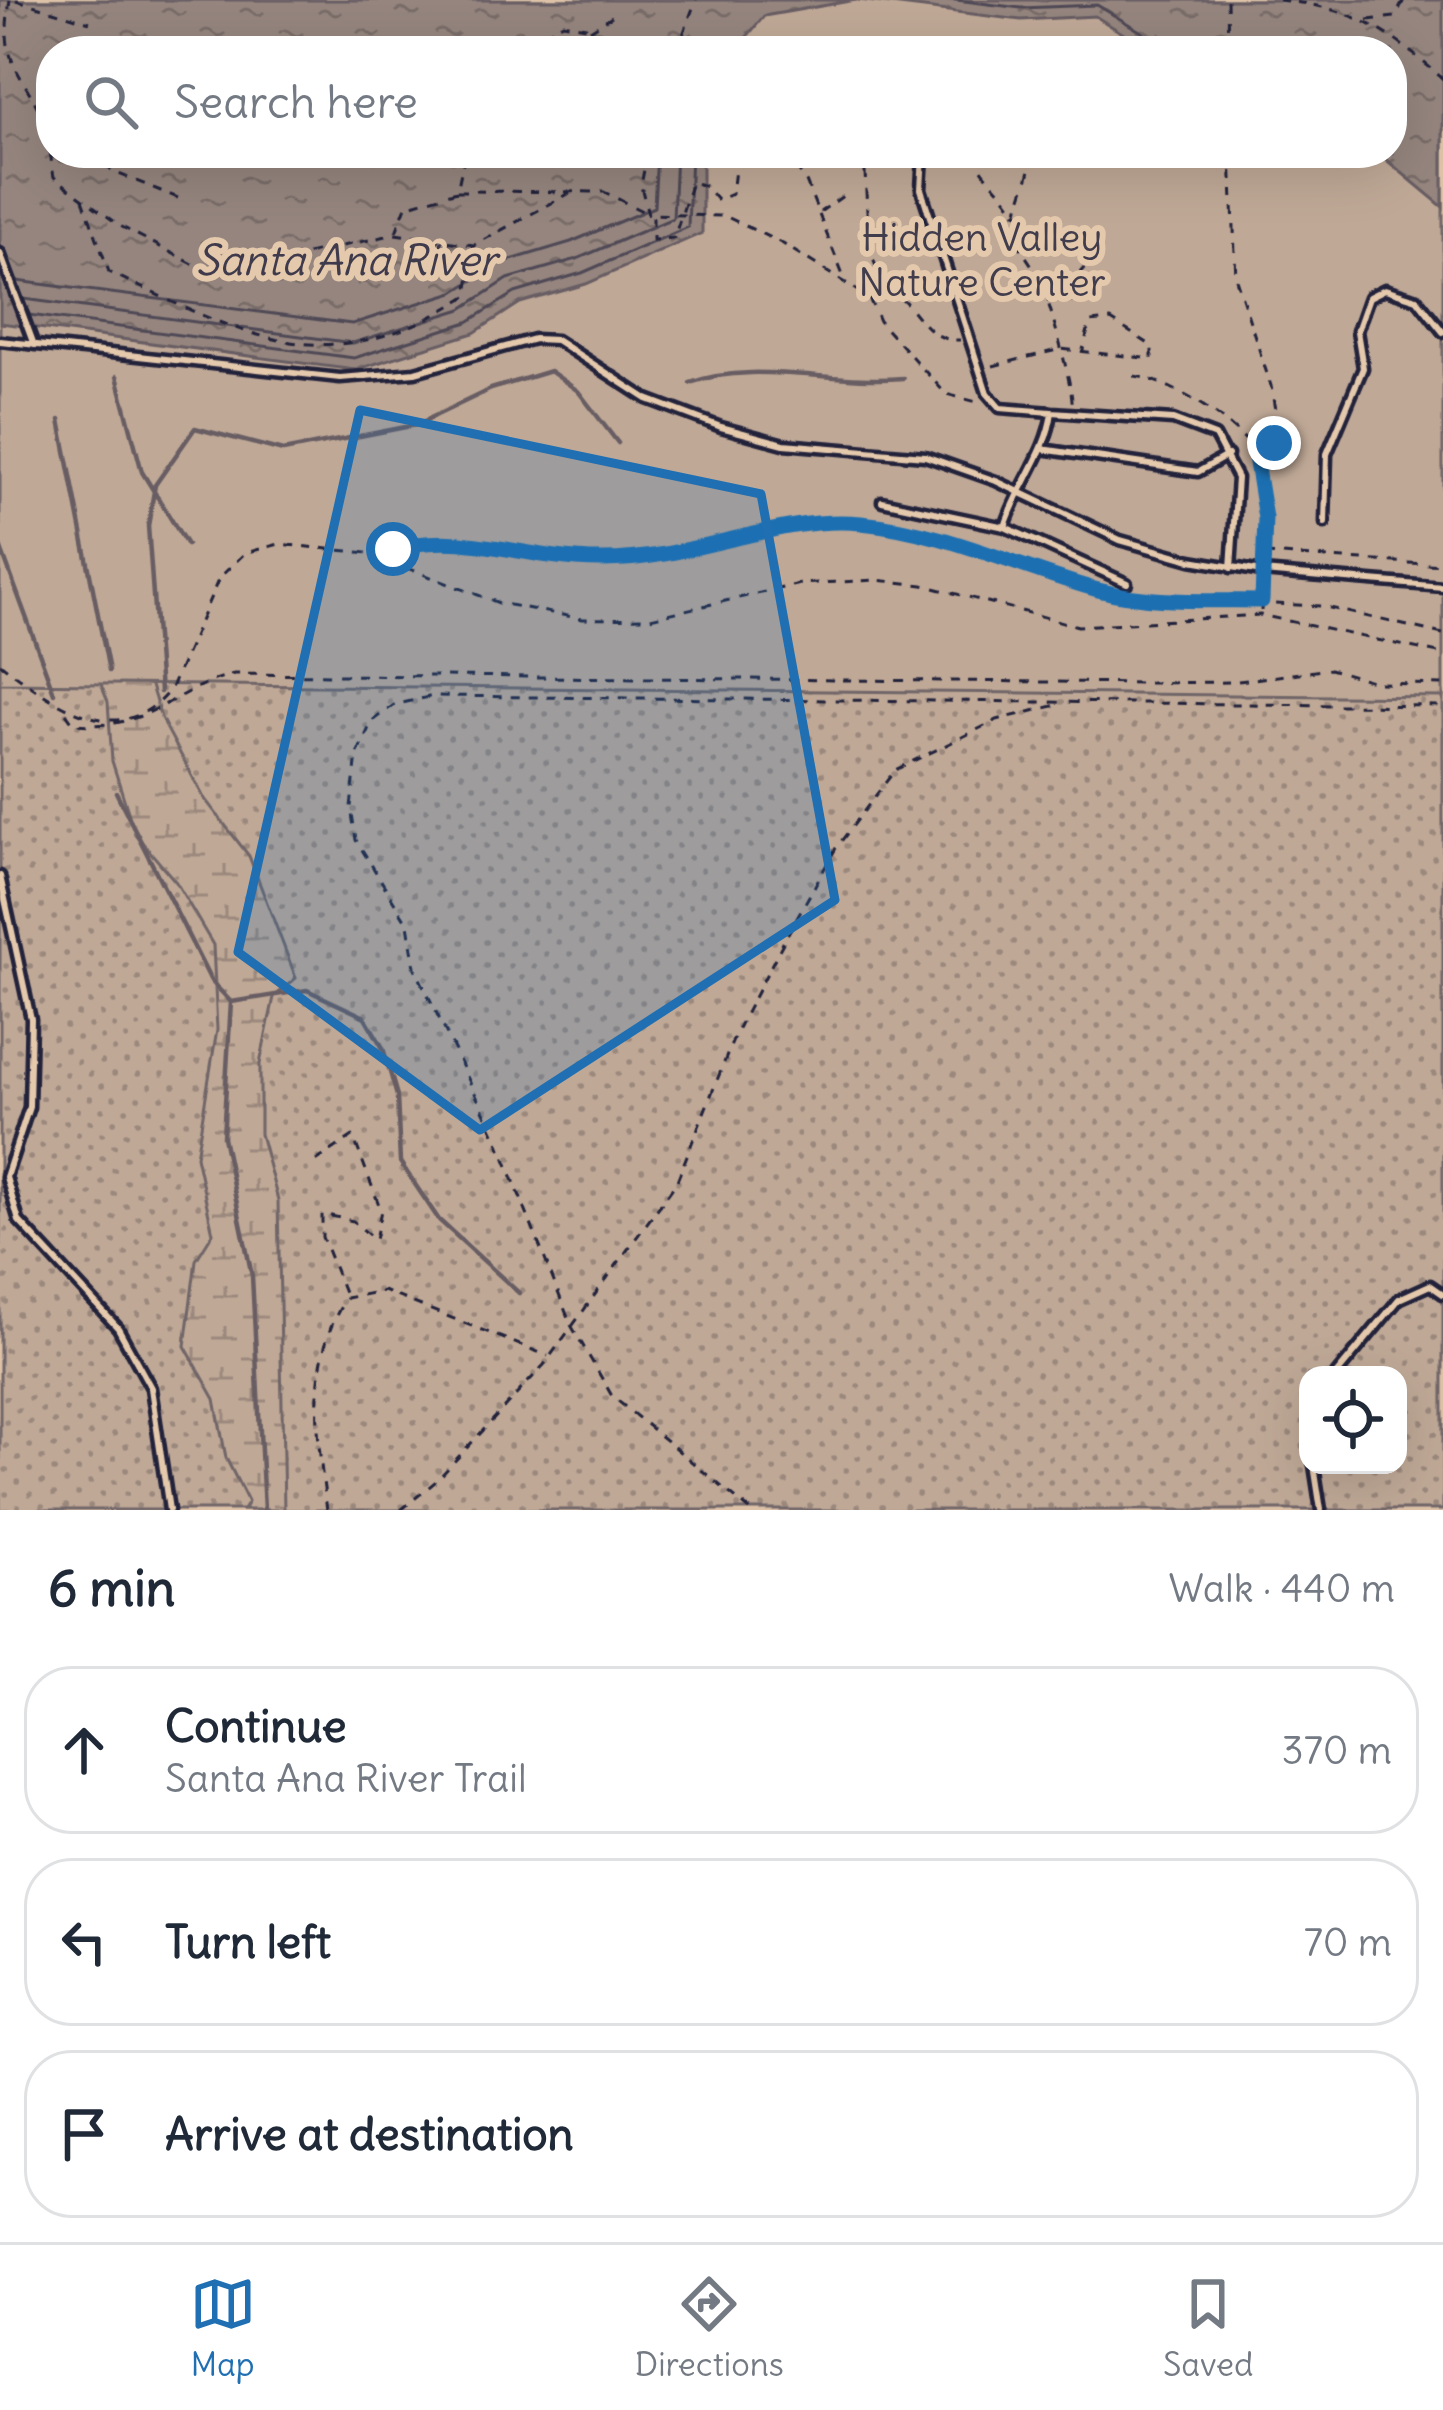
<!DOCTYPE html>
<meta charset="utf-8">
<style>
:root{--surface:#fff;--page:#f6f6f7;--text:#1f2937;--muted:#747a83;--line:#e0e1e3;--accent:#1f6fb2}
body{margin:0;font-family:Delius,sans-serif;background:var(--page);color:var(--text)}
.controls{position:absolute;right:36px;bottom:36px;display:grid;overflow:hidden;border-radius:24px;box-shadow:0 12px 48px #0002}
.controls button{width:108px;height:108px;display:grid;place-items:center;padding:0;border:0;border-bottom:3px solid var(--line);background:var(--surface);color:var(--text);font:60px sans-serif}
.stop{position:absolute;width:36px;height:36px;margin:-27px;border:9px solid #1f6fb2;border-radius:50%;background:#fff}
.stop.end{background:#1f6fb2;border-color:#fff;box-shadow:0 3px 12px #0008}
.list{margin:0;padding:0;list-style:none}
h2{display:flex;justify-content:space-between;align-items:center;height:156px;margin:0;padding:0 48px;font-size:51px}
h2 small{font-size:39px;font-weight:400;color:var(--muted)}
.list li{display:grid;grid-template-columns:78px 1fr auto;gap:36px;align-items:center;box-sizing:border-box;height:168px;margin:0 24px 24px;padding:0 24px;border:3px solid var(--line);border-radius:48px}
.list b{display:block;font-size:45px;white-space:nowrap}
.list p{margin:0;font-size:39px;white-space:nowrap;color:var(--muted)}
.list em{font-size:39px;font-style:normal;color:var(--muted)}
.icon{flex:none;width:66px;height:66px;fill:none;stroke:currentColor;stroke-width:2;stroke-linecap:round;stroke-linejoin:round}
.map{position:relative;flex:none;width:1443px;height:1510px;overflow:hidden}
.search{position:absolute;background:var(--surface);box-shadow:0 12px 48px #0002;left:36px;right:36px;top:36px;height:132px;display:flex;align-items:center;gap:30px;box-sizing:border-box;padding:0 42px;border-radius:48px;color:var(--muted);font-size:45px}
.sheet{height:732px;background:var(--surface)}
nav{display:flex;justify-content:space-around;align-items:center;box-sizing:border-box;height:168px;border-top:3px solid var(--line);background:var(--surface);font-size:33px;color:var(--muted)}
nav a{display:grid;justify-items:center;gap:6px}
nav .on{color:var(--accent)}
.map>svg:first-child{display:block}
.grass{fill:url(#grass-dots);stroke:#706568;stroke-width:3;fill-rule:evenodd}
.wetland{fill:url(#wetland-marsh);stroke:#706568;stroke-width:3}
.park{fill:#bfa896;stroke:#706568;stroke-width:3;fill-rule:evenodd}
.water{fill:url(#water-ripples);stroke:#675d63;stroke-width:3}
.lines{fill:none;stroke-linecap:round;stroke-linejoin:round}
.shore{stroke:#504a56;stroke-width:3}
.stream{stroke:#675d63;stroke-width:4.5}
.lane-casing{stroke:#22223b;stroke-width:15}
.path{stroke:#22223b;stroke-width:3;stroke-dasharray:9 9;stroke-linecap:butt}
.lane{stroke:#e5c9ac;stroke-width:6}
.route{stroke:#1f6fb2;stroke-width:15}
.marked{fill:#1f6fb2;fill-opacity:0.2;stroke:#1f6fb2;stroke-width:9;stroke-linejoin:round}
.labels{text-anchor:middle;stroke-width:12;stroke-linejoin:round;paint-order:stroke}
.park-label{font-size:39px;fill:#413d4d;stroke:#e5c9ac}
.water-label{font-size:42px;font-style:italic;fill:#3f3b4c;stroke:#e5c9ac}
</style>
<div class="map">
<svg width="1443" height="1510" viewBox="0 0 1443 1510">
<defs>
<pattern id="grass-dots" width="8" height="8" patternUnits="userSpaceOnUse" patternTransform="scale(3)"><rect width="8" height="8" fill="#bfa896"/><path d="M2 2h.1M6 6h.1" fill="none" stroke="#9b887c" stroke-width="1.8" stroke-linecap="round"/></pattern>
<pattern id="wetland-marsh" width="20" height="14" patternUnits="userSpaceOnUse" patternTransform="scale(3)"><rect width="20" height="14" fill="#bfa896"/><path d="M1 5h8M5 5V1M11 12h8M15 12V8" fill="none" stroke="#9b887c"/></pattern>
<pattern id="water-ripples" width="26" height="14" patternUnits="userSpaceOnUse" patternTransform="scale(3)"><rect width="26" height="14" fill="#95857e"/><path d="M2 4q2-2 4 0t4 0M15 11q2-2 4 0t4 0" fill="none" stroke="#796c68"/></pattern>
</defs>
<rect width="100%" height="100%" fill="#ddc2a7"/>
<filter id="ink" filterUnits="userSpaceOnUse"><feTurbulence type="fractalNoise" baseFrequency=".00833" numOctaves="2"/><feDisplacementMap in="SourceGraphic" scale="24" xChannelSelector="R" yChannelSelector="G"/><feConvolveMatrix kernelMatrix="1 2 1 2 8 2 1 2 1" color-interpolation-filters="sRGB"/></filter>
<g filter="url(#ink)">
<!-- grass -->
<path class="grass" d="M 0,677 L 1443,693 L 1443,1510 L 0,1510 ZM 1308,1375 L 1398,1375 L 1398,1465 L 1308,1465 Z"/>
<!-- wetland -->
<path class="wetland" d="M 0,354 L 131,622 L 161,718 L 204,798 L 249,856 L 296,978 L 274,997 L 260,1064 L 260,1134 L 278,1200 L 284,1510 L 243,1510 L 248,1502 L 226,1458 L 215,1399 L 185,1346 L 196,1260 L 213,1233 L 196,1156 L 217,1030 L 213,945 L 176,882 L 135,834 L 112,761 L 108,702 L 85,645 Z"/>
<!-- park -->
<path class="park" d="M 0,0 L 1443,0 L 1443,697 L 0,683 ZM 51,51 L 1392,51 L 1392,153 L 51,153 Z"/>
<!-- water -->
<path class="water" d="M 0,0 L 856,0 L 764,16 L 735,51 L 51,51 L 51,153 L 702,153 L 702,233 L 586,284 L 520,303 L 474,333 L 355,370 L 0,323 Z
M 859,0 L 1443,0 L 1443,207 L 1378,153 L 1392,153 L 1392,51 L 1151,51 L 1095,16 L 1021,20 Z"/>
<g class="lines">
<!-- shore -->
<path class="shore" d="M 956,0 L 1021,8 L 1097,5 L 1150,37 L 1155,51
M 17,281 L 352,324 L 454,292 L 501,263 L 571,242 L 654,207 L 657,153
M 24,299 L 353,343 L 462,309 L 508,279 L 577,259 L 673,218 L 676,153
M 29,315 L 354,358 L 468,322 L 515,293 L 582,273 L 688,227 L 691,153"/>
<!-- stream -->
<path class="stream" d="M 117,376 L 142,472 L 187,545
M 690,383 C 752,360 832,384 903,378
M 60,420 L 109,671
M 0,546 L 54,693
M 160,692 L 148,526 L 155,485 L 195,428 L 283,451 L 416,425 L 491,389 L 550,371 L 578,391 L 618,443
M 116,792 L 211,981 L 231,1002 L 223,1137 L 252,1276 L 264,1510
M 231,1002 L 307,990 L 365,1017 L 383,1048 L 397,1096 L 400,1162 L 439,1220 L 519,1293"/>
<!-- lane casing -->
<g class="lane-casing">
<path id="lane" d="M 0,253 L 34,345
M 0,341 L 340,378 L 415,372 L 534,339 L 556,340 L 647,399 L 721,427 L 784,444 L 925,456 L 996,481 L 1120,540 L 1191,560 L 1262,572 L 1443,587
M 1052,412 L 1173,420 L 1215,436 L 1237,478 L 1231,568
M 1042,449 L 1198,472 L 1228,455
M 882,501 L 1005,527 C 1017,487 1047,453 1052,412 L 1000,408 L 987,393 L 921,189 L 923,155
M 1325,523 L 1327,454 L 1363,368 L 1357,331 L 1369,297 L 1385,289 L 1417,299 L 1443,332
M 1005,527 L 1127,583
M 0,876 L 31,1019 L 29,1107 L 6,1177 L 19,1221 L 118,1328 L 151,1388 L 169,1510
M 1336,1375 L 1399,1299 L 1430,1285 L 1443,1294
M 1314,1465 L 1321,1510"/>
</g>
<!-- path -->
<path class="path" d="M 10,0 C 0,60 16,64 40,112 C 49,130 50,157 54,177 L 122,227 L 195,265 L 232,271 L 395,234 L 474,245
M 16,0 L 90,22
M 1227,0 L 1228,51
M 1278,0 C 1356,8 1386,29 1443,79
M 1368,20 L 1395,17 L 1404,0
M 590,30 L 612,16
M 513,51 L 563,23 L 586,27 L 595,51
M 677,51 L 696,0
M 91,153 L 114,172 L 178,198
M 647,153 L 641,186 L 648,214 L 725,216 L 783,244 L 869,298 L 879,321 L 946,394 L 981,403
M 784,153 L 805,179 L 846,283
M 864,153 L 869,249 L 885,288 L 872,296
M 974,153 C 982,178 1004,189 1016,213
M 1032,153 C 1032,182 1012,207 1017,235 C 1019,251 1032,263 1039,277 C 1047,293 1074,390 1072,404
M 1231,153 L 1236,279 L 1271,386 L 1280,440 L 1254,450 L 1265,517 L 1262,563
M 51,157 L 90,153
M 457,191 L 604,192 L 646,213
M 83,199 L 109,272 C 244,336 329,385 467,296 L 474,245 L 570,193
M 820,212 L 843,196
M 653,217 L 653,240 L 674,238 L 692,182 L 705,186 L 717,200 L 732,194 L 737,153
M 396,232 L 406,206 L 457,191 L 465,153
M 885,288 C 916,299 921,342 960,340
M 1047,300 L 1076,302
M 1056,301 L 1085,268
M 993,366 L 1061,349 L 1152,359 L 1152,346 L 1111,320 L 1090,322 L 1083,350
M 1134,376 C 1169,380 1232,420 1253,449
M 1265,554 L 1443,565
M 373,555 L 499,603 L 583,619 L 650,618 L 800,584 L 877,580 L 923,585 L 1078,626 L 1260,615 L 1443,654
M 1261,611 L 1262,585
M 0,663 C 48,700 120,756 171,688 L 219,578 L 245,553 L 279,544 L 368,553 L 445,538 L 505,553 L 633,560 L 694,552 L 801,523 L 861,523 L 981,548 L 1099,590 L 1137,598 L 1321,606 L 1443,634
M 66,713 L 74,724 C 151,731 168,691 234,674 L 1151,683 L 1231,682 L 1330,669 L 1379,683 L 1443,685
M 316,1161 L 353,1136 L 381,1210 L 375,1240 L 353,1221 L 322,1214 L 322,1237 L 346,1297
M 327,1510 C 317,1441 306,1359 346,1298 L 383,1291 L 548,1356
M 401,1510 L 436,1481 L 544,1365 L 676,1183 L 737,1030 L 787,935 L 836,848 L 895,770 L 997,720 L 1061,704
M 750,1510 L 612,1396 L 571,1325 L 498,1141 L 415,968 L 408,924 L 356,840 L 351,807 L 357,755 L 372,721 L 394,705 L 433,696 L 1443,706"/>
<!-- lane -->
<use href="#lane" class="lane"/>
</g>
</g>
<g class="lines" filter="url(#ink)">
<!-- route -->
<path class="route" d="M 393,549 C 461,529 526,560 600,560 C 692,561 775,515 861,523 C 945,531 1018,568 1098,590 C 1151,604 1207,600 1262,601 L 1265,518 L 1254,450 L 1274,443"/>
</g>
<!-- marked area -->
<path class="marked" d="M 360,410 L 761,494 L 835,900 L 480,1130 L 238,952 Z"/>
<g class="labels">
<!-- park labels -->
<g class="park-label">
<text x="982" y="251">Hidden Valley<tspan x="982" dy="45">Nature Center</tspan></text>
</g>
<!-- water labels -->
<g class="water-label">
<text x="346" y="275">Santa Ana River</text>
</g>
</g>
</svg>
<div class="controls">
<button><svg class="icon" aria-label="locate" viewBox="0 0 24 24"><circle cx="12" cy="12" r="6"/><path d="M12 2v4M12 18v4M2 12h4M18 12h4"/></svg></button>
</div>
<div class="stop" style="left:393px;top:549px"></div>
<div class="stop end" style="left:1274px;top:443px"></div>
<div class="search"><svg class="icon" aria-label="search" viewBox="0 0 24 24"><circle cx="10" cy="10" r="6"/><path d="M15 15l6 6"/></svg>Search here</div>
</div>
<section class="sheet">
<h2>6 min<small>Walk · 440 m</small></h2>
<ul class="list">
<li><svg class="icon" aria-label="ahead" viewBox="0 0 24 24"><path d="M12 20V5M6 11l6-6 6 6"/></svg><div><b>Continue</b><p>Santa Ana River Trail</p></div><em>370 m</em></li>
<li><svg class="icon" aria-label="left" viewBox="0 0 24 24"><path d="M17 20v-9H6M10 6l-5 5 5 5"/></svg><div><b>Turn left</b></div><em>70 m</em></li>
<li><svg class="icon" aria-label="arrive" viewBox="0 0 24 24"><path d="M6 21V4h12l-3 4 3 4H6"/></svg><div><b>Arrive at destination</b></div></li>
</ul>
</section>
<nav>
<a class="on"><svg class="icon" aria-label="map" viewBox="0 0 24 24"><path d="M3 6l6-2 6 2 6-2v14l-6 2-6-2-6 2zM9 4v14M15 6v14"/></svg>Map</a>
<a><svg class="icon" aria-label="directions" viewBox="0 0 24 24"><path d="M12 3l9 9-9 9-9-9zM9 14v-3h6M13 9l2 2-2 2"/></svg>Directions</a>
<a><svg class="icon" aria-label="saved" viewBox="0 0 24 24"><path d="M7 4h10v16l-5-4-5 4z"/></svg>Saved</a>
</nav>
